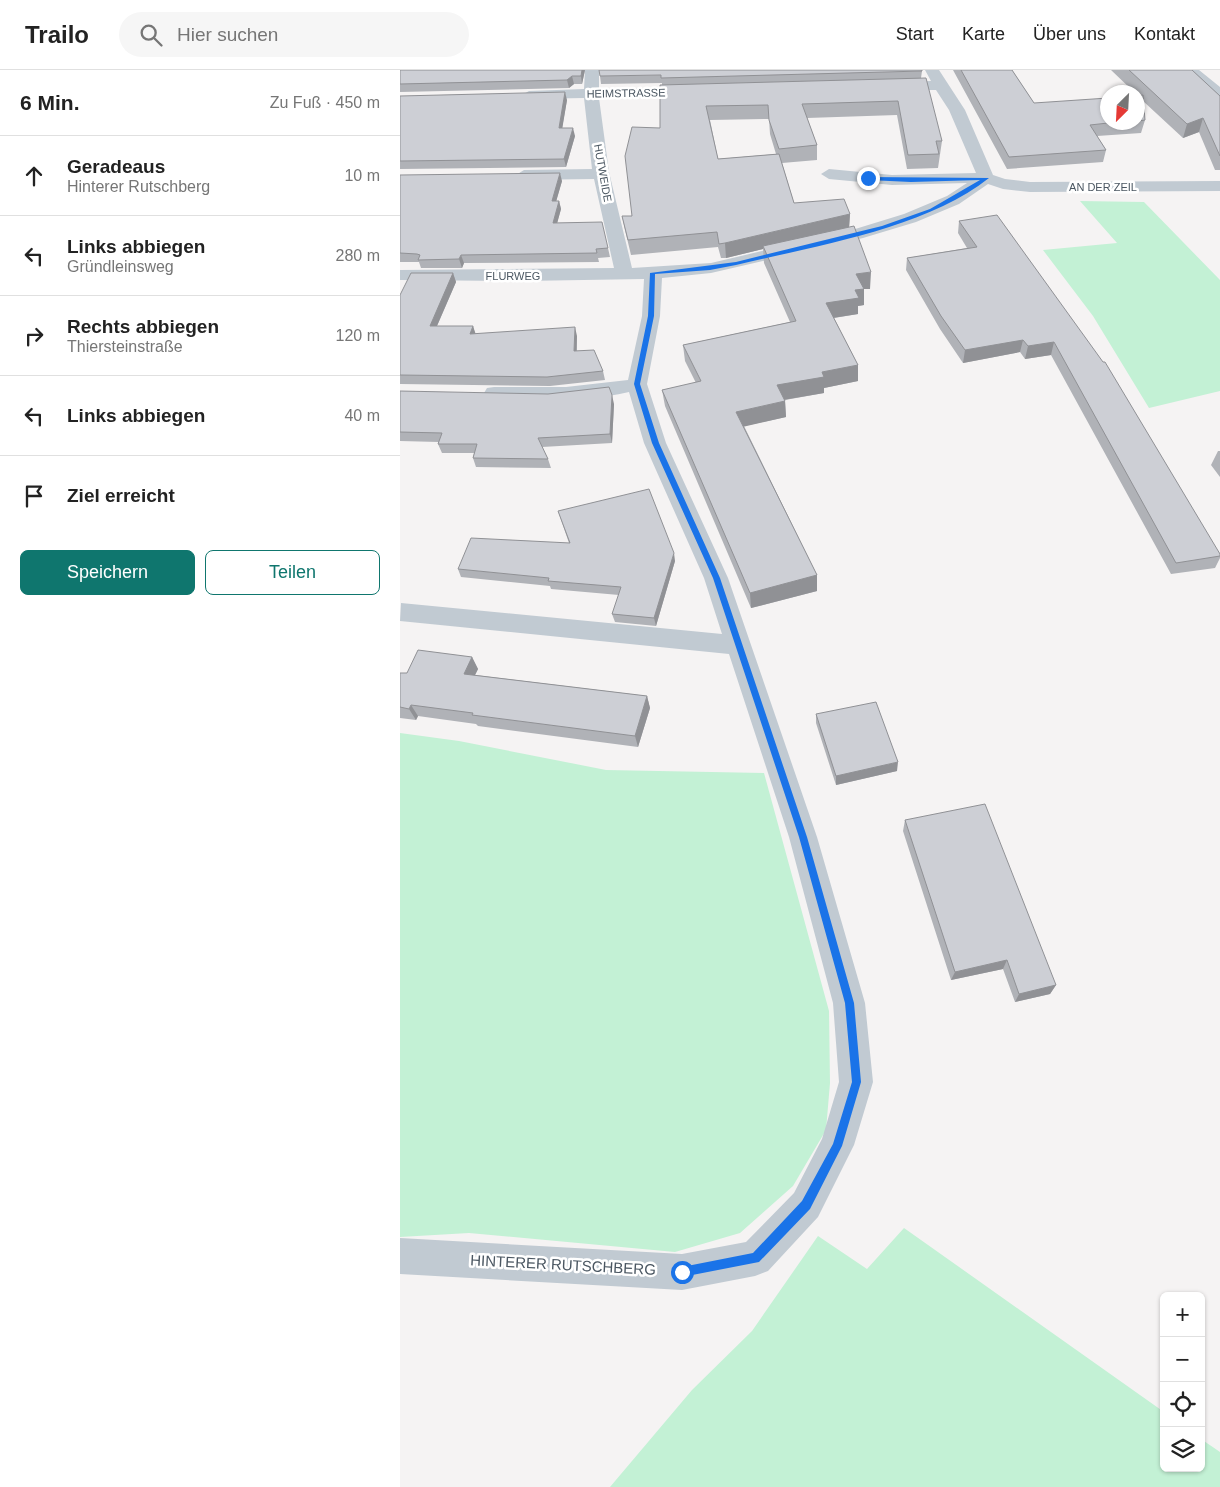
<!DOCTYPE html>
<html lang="de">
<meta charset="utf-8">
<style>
:root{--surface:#fff;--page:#f6f6f6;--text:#222;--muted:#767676;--line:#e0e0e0;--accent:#0f766e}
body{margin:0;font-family:Helvetica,sans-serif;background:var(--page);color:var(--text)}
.controls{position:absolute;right:15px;bottom:15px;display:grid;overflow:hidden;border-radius:8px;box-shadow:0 1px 4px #0004}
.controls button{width:45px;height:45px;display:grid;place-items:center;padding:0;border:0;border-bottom:1px solid var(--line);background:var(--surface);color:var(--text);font:25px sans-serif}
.compass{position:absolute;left:700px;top:15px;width:45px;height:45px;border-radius:50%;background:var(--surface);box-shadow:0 1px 4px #0004;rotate:204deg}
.stop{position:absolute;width:15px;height:15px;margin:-11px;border:4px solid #1a73e8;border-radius:50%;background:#fff}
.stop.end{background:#1a73e8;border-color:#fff;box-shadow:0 1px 5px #0008}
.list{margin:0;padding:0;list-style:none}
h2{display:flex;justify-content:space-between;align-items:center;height:65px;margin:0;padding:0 20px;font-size:21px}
h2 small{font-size:16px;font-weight:400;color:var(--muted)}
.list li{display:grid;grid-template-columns:32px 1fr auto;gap:15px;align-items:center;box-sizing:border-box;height:80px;padding:0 20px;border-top:1px solid var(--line)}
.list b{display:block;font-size:19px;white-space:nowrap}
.list p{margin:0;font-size:16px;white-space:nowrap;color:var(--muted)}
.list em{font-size:16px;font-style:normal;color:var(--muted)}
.actions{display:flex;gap:10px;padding:15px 20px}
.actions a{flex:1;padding:11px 0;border:1px solid var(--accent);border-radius:8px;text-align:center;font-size:18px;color:var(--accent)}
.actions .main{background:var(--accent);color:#fff}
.icon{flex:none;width:28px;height:28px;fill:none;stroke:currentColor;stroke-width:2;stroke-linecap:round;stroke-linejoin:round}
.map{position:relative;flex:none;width:820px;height:1417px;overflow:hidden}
header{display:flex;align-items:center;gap:30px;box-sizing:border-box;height:70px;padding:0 25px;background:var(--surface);border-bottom:1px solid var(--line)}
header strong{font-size:24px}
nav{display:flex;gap:28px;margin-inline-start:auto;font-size:18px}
.search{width:350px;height:45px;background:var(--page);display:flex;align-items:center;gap:12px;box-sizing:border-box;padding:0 18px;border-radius:28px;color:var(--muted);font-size:19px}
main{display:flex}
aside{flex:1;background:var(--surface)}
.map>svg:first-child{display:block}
.green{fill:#c3f1d5}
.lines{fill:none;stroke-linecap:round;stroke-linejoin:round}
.minor{fill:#c1cad2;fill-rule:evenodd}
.wall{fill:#b0b2b7;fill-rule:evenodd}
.shaded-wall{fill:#909195}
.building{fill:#cdcfd5;stroke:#909195}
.route{fill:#1a73e8}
.labels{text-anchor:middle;stroke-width:5;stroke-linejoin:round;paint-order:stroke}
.far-street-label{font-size:11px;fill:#4a5661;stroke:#fff}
.near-street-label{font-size:15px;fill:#4a5661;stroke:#fff}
</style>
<header>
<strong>Trailo</strong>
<div class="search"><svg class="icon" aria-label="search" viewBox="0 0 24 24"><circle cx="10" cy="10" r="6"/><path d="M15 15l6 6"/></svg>Hier suchen</div>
<nav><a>Start</a><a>Karte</a><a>Über uns</a><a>Kontakt</a></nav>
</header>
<main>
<aside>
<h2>6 Min.<small>Zu Fuß · 450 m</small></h2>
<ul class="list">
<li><svg class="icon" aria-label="ahead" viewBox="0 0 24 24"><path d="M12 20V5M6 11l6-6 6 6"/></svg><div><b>Geradeaus</b><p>Hinterer Rutschberg</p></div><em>10 m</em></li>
<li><svg class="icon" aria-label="left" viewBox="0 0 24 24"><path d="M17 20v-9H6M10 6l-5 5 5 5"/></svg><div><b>Links abbiegen</b><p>Gründleinsweg</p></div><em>280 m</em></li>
<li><svg class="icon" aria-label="right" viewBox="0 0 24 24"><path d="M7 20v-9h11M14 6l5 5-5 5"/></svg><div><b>Rechts abbiegen</b><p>Thiersteinstraße</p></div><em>120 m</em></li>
<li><svg class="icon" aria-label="left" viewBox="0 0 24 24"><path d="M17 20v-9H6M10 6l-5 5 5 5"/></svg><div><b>Links abbiegen</b></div><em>40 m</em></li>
<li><svg class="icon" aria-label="arrive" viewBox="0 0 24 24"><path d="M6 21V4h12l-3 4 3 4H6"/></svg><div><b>Ziel erreicht</b></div></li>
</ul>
<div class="actions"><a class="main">Speichern</a><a>Teilen</a></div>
</aside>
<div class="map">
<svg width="820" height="1417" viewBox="0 0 820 1417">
<rect width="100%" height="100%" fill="#f5f3f3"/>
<!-- green -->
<path class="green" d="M 680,131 L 744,132 L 820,210 L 820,321 L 749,338 L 693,246 L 643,180 L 717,173 Z
M 0,663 L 59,671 L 206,700 L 364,703 L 429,941 L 430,1013 L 426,1060 L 393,1116 L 340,1163 L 275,1182 L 69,1163 L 0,1167 Z
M 504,1158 L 764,1342 L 764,1398 L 801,1398 L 801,1369 L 820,1382 L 820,1417 L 210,1417 L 292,1320 L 352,1261 L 418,1166 L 467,1199 Z"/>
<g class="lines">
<!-- minor -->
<path class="minor" d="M 185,0 L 199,0 L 199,19 L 298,17 L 305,21 L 298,25 L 199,28 L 209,102 L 232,198 L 311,193 L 452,160 L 504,144 L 547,126 L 567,113 L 492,115 L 429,109 L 421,104 L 429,99 L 492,105 L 576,103 L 549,40 L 536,20 L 491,20 L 484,16 L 491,12 L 531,11 L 525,0 L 539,0 L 565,40 L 593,105 L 605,109 L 630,112 L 820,111 L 820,121 L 630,122 L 603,119 L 588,114 L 559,134 L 516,152 L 463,168 L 311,203 L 262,208 L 260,246 L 247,314 L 266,373 L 328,508 L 417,767 L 465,933 L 473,1012 L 454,1075 L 418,1147 L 368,1201 L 355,1206 L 282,1220 L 0,1204 L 0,1168 L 282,1184 L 346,1172 L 394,1123 L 422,1069 L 439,1012 L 433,933 L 389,767 L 329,584 L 0,551 L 1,533 L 322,564 L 304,508 L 244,373 L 229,322 C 185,332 139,330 94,329 L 87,328 L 84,323 L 87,318 L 94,317 L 166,317 L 228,310 L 242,246 L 244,209 L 123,211 L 0,210 L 0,200 L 214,198 L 194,109 L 124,110 L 116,105 L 124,100 L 192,99 L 184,28 L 129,29 L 122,25 L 129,21 L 184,19 Z
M 783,0 L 799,0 L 820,17 L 820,29 L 815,28 Z"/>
</g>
<!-- wall -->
<path class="wall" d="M 0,0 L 185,0 L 182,14 L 174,14 L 169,18 L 0,22 Z
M 553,0 L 612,0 L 634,33 L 708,52 L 738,52 L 738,22 L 734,22 L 711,0 L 792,0 L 820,26 L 820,100 L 815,100 L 799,62 L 783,68 L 743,31 L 745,50 L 741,63 L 697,66 L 706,80 L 703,92 L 607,99 Z
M 522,1 L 521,8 L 542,71 L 538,98 L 507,99 L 497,45 L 407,48 L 417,75 L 417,90 L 382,93 L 394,133 L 450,144 L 449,157 L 470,219 L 464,219 L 464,235 L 458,236 L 458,244 L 434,248 L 458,295 L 458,311 L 424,318 L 424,323 L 385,330 L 386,347 L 344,356 L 417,505 L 417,521 L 351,538 L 265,336 L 262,320 L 296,313 L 285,291 L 283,275 L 390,252 L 364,193 L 363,179 L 326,188 L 321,188 L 318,177 L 231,185 L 225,160 L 222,146 L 232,146 L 260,58 L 262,13 L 201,14 L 200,6 ZM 369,49 L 370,64 L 376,84 L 318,89 L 310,50 Z
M 0,26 L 167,30 L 162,58 L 175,66 L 166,97 L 0,99 Z
M 0,105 L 162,111 L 156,131 L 159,131 L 161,139 L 157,153 L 208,178 L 210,187 L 198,188 L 199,192 L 64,193 L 62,198 L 21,198 L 19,192 L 0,192 Z
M 559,151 L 820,484 L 820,488 L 815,498 L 771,504 L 651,285 L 625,289 L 620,282 L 563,293 L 540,259 L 506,200 L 507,188 L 567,178 L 558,163 Z
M 53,203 L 56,212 L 37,256 L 73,256 L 75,264 L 177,266 L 177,281 L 203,301 L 205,310 L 150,316 L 0,314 L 0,225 Z
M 0,321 L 214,334 L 212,373 L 142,377 L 148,389 L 151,398 L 76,397 L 73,388 L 74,383 L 42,383 L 38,374 L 39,372 L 0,371 Z
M 818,381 L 820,381 L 820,407 L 811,395 Z
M 158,441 L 275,491 L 256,556 L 215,552 L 212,544 L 219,525 L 151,519 L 150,516 L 61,507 L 58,499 L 169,473 Z
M 72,587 L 78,599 L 75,605 L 247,626 L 250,638 L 238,677 L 78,656 L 76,654 L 18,646 L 16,650 L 0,648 L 0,603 L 7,603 Z
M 416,644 L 497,701 L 436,715 L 416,653 Z
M 505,750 L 656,915 L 650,924 L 615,932 L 603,899 L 551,910 L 503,761 Z"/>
<!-- shaded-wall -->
<path class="shaded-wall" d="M 182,0 L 185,0 L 182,14 L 181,6 Z
M 172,6 L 174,14 L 169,18 L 167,10 Z
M 165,22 L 167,30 L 161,66 L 159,58 Z
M 803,48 L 799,62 L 783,68 L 787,54 Z
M 173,58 L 175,66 L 166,97 L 164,89 Z
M 160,103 L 162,111 L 154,139 L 152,131 Z
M 159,131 L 161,139 L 155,161 L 153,153 Z
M 450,144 L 449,159 L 363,176 L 363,179 L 326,188 L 325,173 Z
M 61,185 L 64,193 L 62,198 L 59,189 Z
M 471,202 L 470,219 L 464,219 L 464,235 L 458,236 L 458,244 L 426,249 L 426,233 L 455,220 L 456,204 Z
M 53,203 L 56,212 L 33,265 L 30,256 Z
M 73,256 L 76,265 L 70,264 Z
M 175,257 L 177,266 L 176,290 L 174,281 Z
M 623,270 L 620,282 L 563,293 L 565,280 Z
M 654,272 L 651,285 L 625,289 L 628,276 Z
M 458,295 L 458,311 L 424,318 L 424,323 L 377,331 L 377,315 L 422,302 Z
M 212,325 L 214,334 L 212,373 L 210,364 Z
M 385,331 L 386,347 L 338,358 L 336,342 Z
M 274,483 L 275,491 L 256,556 L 254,548 Z
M 417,505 L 417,521 L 351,538 L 350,523 Z
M 72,587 L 78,599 L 70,615 L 64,604 Z
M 247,626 L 250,638 L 238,677 L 235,666 Z
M 11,635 L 18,646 L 16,650 L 9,639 Z
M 498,692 L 497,701 L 436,715 L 436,706 Z
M 607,890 L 603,899 L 551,910 L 555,902 Z
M 656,915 L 650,924 L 615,932 L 619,924 Z"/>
<!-- building -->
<path class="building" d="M 0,0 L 182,0 L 181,6 L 172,6 L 167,10 L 0,14 Z
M 199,0 L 522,0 L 522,1 L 261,8 L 261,5 L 200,6 Z
M 561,0 L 612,0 L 634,33 L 708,28 L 708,52 L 717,52 L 690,55 L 706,80 L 609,87 Z
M 729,0 L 792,0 L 820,26 L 820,86 L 803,48 L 787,54 Z
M 526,8 L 542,71 L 536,71 L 539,84 L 508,85 L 498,31 L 402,34 L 417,75 L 379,79 L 369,50 L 368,35 L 306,36 L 318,89 L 379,84 L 394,133 L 444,129 L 450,144 L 325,173 L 319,174 L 317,162 L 228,170 L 222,146 L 232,146 L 225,86 L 232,57 L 260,58 L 260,15 Z
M 165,22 L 159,58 L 173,58 L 164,89 L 0,91 L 0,26 Z
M 743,25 L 745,50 L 738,51 L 738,26 Z
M 160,103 L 152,131 L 159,131 L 153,153 L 202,152 L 208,178 L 196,179 L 197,183 L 61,185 L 59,189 L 18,190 L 20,185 L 17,184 L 0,183 L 0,105 Z
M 597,145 L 703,292 L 705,292 L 820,484 L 820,486 L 776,493 L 654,272 L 628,276 L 623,270 L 565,280 L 541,246 L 507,188 L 577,177 L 559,151 Z
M 454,156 L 471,202 L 456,204 L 464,219 L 455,220 L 459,228 L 426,233 L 458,295 L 422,302 L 424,307 L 377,315 L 385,331 L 336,342 L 417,505 L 350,523 L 262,320 L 301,311 L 283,275 L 396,251 L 363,176 Z
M 11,203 L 53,203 L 30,256 L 73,256 L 70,264 L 175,257 L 174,281 L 194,280 L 203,301 L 147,307 L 0,305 L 0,225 Z
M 209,317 L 212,325 L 210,364 L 138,368 L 148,389 L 73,388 L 77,374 L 38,374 L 42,363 L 0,362 L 0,321 L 148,324 Z
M 249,419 L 274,483 L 254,548 L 212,544 L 221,517 L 148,511 L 149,508 L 58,499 L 71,468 L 170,473 L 158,441 Z
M 18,580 L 72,587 L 64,604 L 247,626 L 235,666 L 72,645 L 73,643 L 11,635 L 9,639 L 0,637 L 0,603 L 7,603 Z
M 476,632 L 498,692 L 436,706 L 416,644 Z
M 585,734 L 656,915 L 619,924 L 607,890 L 555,902 L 505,750 Z"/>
<!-- route -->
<path class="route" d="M 466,107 L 589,108 C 525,159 414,176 336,195 L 310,200 L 255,204 L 254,246 L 240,314 L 259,373 L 320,508 L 407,767 L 454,933 L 461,1012 L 442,1076 L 410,1139 L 359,1192 L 282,1207 L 276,1202 L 282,1197 L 353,1183 L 402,1131 L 433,1074 L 452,1012 L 445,933 L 399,767 L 313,508 L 252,373 L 234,314 L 248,246 L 250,203 L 336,192 L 482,156 L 530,139 L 580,110 L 511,112 L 468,110 Z"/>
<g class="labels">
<!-- far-street labels -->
<g class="far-street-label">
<text transform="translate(226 23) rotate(-1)" y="4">HEIMSTRASSE</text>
<text transform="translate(203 103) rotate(80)" y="4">HUTWEIDE</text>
<text x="703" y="121">AN DER ZEIL</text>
<text x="113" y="210">FLURWEG</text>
</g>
<!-- near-street labels -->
<g class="near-street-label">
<text transform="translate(163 1195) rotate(3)" y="5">HINTERER RUTSCHBERG</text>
</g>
</g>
</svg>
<div class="controls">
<button>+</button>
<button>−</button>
<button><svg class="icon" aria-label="locate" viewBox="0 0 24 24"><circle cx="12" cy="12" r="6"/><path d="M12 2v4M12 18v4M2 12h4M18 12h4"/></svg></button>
<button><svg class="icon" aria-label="layers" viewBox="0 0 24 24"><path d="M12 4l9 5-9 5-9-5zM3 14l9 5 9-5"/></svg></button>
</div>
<svg class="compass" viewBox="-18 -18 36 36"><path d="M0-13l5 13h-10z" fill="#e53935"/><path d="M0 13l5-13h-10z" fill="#767676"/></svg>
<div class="stop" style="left:282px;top:1202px"></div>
<div class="stop end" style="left:468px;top:108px"></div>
</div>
</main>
